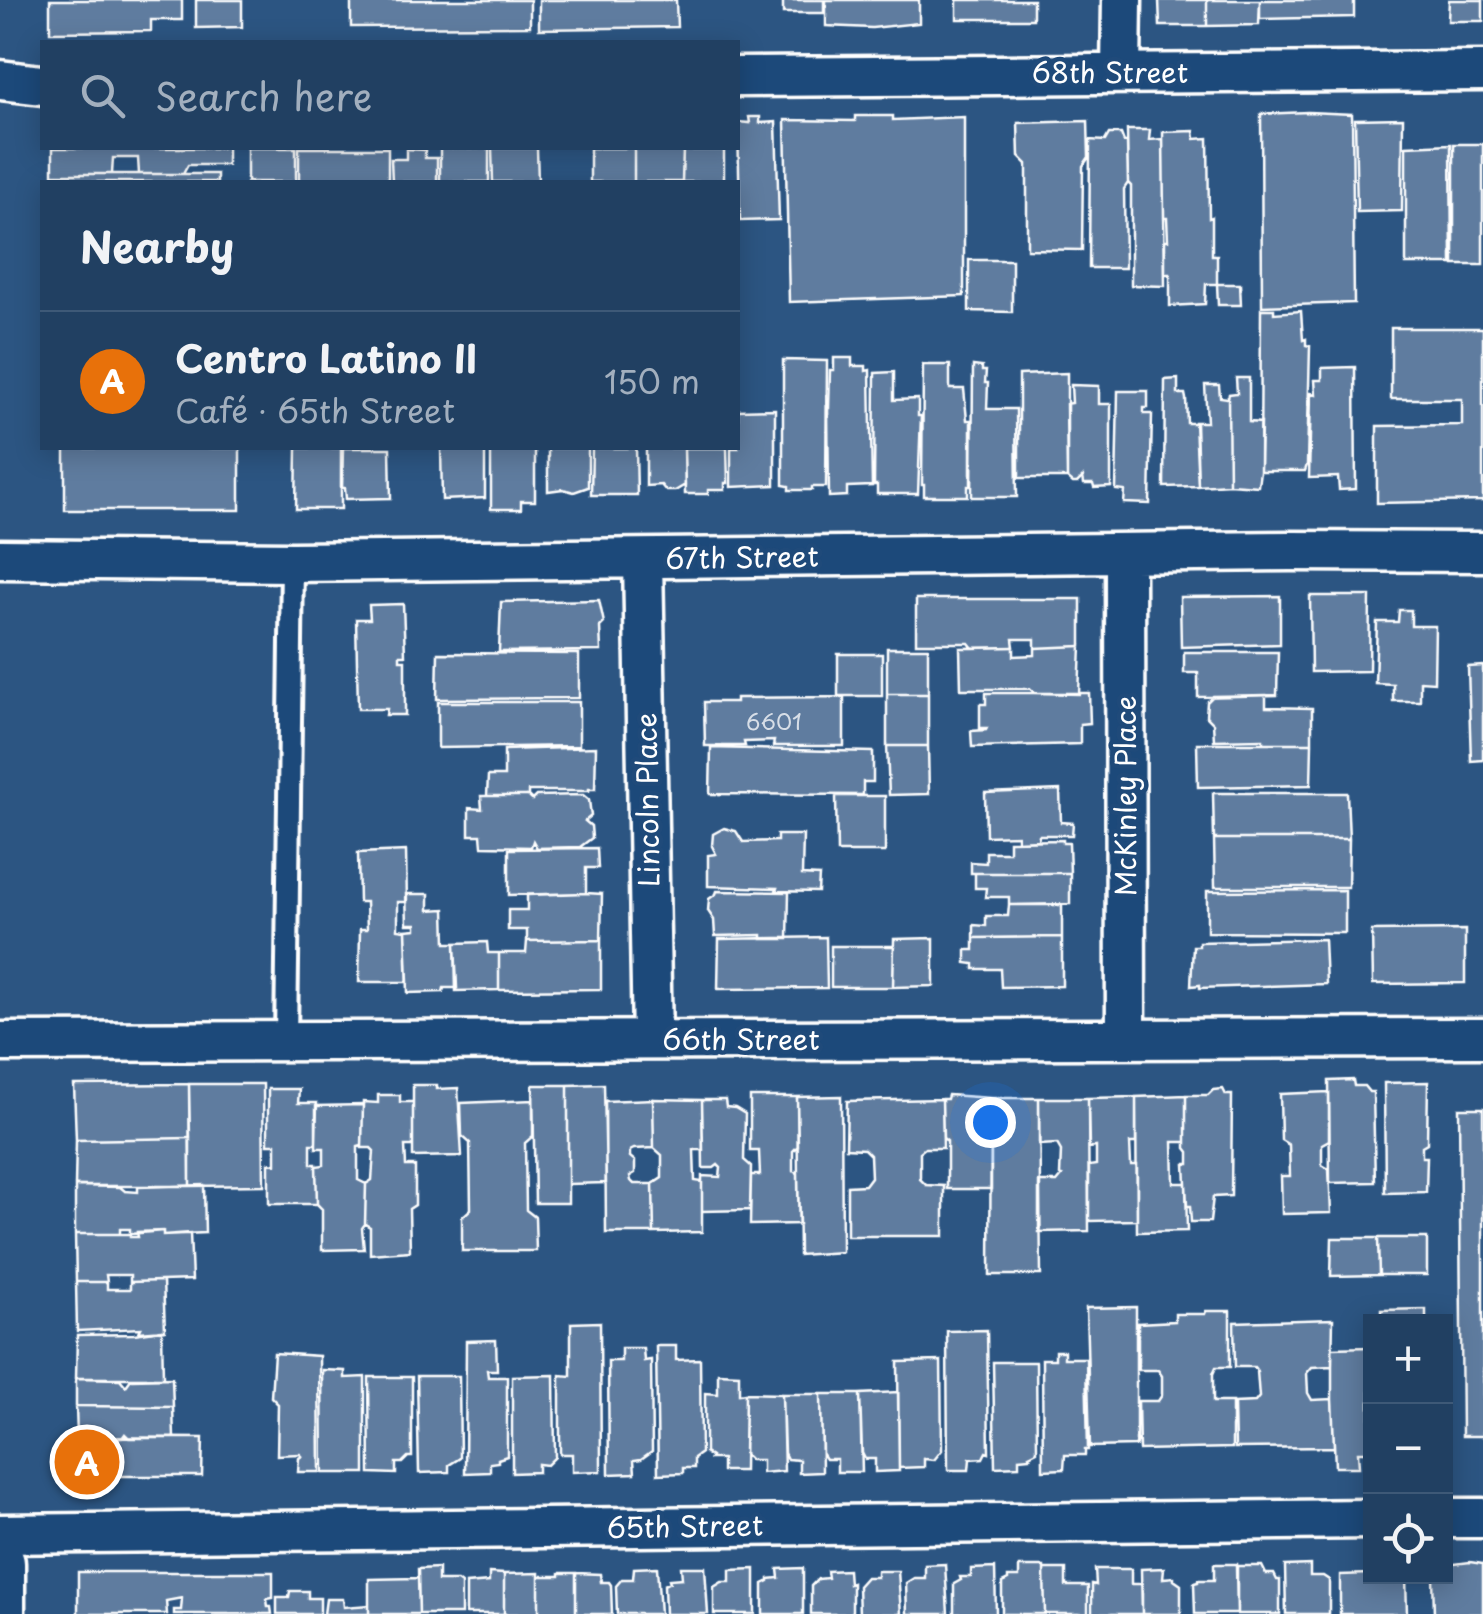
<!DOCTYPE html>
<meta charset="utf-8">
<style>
:root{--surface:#214062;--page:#294768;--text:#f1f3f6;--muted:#a2afbe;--line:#3e5977;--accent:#ffd166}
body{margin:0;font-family:"Playpen Sans",sans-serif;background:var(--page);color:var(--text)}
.controls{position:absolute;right:30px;bottom:30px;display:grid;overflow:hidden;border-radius:0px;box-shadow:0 5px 25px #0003}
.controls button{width:90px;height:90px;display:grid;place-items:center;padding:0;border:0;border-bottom:2px solid var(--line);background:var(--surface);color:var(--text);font:50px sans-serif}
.you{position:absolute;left:990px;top:1122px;width:35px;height:35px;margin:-25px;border:8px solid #fff;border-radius:50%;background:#1a73e8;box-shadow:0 0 0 15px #1a73e833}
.badge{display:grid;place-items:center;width:65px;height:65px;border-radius:50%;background:var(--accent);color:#fff;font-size:32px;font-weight:700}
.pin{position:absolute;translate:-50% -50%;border:5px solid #fff;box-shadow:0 2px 10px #0006}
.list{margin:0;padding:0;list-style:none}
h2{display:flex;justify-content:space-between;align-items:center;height:130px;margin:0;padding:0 40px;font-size:42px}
h2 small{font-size:32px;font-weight:400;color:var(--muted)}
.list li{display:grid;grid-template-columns:65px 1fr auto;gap:30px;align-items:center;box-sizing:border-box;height:140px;padding:0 40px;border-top:2px solid var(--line)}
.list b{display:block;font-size:38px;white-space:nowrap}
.list p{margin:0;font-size:32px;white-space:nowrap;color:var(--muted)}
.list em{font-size:32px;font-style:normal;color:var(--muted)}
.icon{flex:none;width:55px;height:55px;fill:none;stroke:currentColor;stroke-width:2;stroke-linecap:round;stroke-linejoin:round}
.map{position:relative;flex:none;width:1483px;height:1614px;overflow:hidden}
.search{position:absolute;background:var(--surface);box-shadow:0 5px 25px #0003;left:40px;top:40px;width:700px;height:110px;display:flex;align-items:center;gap:25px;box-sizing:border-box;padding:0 35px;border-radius:0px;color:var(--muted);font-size:38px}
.panel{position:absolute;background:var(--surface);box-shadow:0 5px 25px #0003;left:40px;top:180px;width:700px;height:270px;border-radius:0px}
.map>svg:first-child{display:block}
.building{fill:#5e7c9f;stroke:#fff;stroke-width:2.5}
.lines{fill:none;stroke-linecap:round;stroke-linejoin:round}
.service-casing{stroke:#fff;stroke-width:28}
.minor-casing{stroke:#fff;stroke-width:45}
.tertiary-casing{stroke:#fff;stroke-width:55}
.service{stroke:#1f4a7a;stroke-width:20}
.minor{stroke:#1f4a7a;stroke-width:38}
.tertiary{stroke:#1f4a7a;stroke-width:48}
.labels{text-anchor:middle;stroke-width:9;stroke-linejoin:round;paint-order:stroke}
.number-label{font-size:22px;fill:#d7dee7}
.street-label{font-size:28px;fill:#fff;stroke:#1f4a7a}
</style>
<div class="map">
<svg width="1483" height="1614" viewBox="0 0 1483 1614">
<rect width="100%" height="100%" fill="#2c5582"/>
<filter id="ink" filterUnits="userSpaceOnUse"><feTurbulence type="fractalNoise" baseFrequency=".01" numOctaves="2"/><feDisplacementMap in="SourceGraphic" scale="20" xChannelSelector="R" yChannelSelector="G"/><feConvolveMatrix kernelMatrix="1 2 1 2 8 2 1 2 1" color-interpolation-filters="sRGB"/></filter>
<g filter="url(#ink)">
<!-- building -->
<path class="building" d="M 50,0 L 182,0 L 182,20 L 151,20 L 151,31 L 50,32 Z
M 196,0 L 242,0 L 242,27 L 196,28 Z
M 351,0 L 530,0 L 530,26 L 351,27 Z
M 539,0 L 676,0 L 677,27 L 539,29 Z
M 783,0 L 824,0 L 824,13 L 783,13 Z
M 826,0 L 919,0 L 919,23 L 872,28 L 826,26 Z
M 957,0 L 1033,0 L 1033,19 L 957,19 Z
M 1159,0 L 1207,0 L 1207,26 L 1160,26 Z
M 1207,0 L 1260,0 L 1259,25 L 1207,26 Z
M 1260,0 L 1354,0 L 1354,17 L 1260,19 Z
M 1449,0 L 1483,0 L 1483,21 L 1448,21 Z
M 1308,112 L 1352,114 L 1354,303 L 1262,306 L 1261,114 Z
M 855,116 L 893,116 L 893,120 L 964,117 L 964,296 L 789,302 L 785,120 L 855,121 Z
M 749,117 L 760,117 L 760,123 L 776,122 L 779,220 L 740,221 L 738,122 L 750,123 Z
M 1403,118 L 1402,211 L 1357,212 L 1355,119 Z
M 1088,121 L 1089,157 L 1083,166 L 1082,250 L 1027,249 L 1027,164 L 1019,156 L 1018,123 Z
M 1127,130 L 1150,130 L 1149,140 L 1163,139 L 1165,286 L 1131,285 L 1131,186 L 1128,183 Z
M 1194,131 L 1195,139 L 1208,138 L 1209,218 L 1212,217 L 1212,255 L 1217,255 L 1217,284 L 1206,284 L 1205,304 L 1170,306 L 1170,274 L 1165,274 L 1165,240 L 1168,240 L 1167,218 L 1164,218 L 1163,132 Z
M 1109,134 L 1121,134 L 1124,142 L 1127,142 L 1128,183 L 1124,189 L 1125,268 L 1089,268 L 1090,140 L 1105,141 Z
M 1451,144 L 1452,264 L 1406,264 L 1406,146 Z
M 1454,144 L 1483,144 L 1483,265 L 1454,265 Z
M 53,148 L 227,148 L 227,165 L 188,165 L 183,174 L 139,174 L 138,158 L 113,158 L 112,174 L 53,174 Z
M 247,148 L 296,148 L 296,182 L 247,182 Z
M 299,148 L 388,148 L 388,182 L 299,182 Z
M 440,148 L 489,148 L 489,182 L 440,182 Z
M 492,148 L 537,148 L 538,182 L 493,182 Z
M 590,148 L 634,148 L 634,182 L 590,182 Z
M 634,148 L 683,148 L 682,182 L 634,182 Z
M 406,149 L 425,150 L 425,158 L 437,158 L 437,182 L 392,182 L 391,159 L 406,159 Z
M 683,150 L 724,150 L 724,182 L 682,182 Z
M 55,174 L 217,174 L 217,182 L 55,182 Z
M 969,260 L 1012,260 L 1012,312 L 969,311 Z
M 1217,284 L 1240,284 L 1241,305 L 1218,305 Z
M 1261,309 L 1274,309 L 1274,313 L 1301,311 L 1303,340 L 1306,339 L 1306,345 L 1310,346 L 1307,465 L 1305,471 L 1260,471 Z
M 1391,328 L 1483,328 L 1483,501 L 1377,503 L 1377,426 L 1462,425 L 1462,399 L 1391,399 Z
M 834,358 L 852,358 L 852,366 L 866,366 L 866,371 L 870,370 L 872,486 L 847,487 L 847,496 L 829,497 L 828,408 L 829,408 L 830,370 L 834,370 Z
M 783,360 L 827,361 L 826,487 L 812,487 L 812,490 L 789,490 L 789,486 L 783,485 Z
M 923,365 L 950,365 L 950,389 L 964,389 L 967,420 L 971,420 L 971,486 L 968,486 L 968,496 L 924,496 L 924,485 L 922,485 Z
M 973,366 L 982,367 L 982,371 L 986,371 L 985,383 L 988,383 L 987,409 L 1016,409 L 1017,497 L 972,497 Z
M 1355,367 L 1356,489 L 1339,490 L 1338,477 L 1309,478 L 1311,393 L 1316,394 L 1315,380 L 1322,380 L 1322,368 Z
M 894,372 L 894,400 L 918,399 L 918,416 L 921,416 L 918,494 L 877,494 L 877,485 L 874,485 L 875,373 Z
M 1067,373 L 1067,478 L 1019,478 L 1019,375 Z
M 1236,378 L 1249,378 L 1249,422 L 1261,423 L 1260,471 L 1258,486 L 1229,484 L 1228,398 L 1229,394 L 1237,393 Z
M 1178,379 L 1178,394 L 1185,394 L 1186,399 L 1187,423 L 1196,423 L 1198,486 L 1164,487 L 1165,380 Z
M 1071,385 L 1099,386 L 1099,404 L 1111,404 L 1111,487 L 1094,488 L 1093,484 L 1084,484 L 1083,477 L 1077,483 L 1073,483 L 1067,478 L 1066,404 L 1072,403 Z
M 1205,385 L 1219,385 L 1220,397 L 1228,398 L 1229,484 L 1198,486 L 1195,422 L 1207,422 Z
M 1118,391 L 1148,391 L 1148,408 L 1144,408 L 1144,414 L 1152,414 L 1150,504 L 1124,503 L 1125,491 L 1116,490 Z
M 775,409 L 775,485 L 731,487 L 731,448 L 738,448 L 738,410 Z
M 65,448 L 240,448 L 240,510 L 65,510 Z
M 297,448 L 341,448 L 341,509 L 296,509 Z
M 343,448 L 390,448 L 391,498 L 346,499 L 345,488 L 342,488 Z
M 441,448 L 485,448 L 485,498 L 442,500 Z
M 491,448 L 535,448 L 535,501 L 521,501 L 521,509 L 491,509 Z
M 548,448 L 588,448 L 588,487 L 574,492 L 563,489 L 548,491 Z
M 592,448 L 636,448 L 637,495 L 591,495 Z
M 646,448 L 684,448 L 685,485 L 675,491 L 666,491 L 661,485 L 646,486 Z
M 684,448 L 727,448 L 728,483 L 725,483 L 725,490 L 708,490 L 708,494 L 685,494 Z
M 1280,596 L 1280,644 L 1181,647 L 1180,597 Z
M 1310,596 L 1370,596 L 1369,671 L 1311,672 Z
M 916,599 L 1081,599 L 1081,646 L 1035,648 L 1035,639 L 1013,639 L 1014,647 L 973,648 L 969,643 L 916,643 Z
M 599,600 L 604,623 L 600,627 L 601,651 L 499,652 L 501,602 Z
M 403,604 L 405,655 L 400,655 L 400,660 L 405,660 L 405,715 L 386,715 L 387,709 L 358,709 L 356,619 L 370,619 L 369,605 Z
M 1399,610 L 1411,610 L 1411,626 L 1435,626 L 1434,682 L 1420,681 L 1420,701 L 1393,701 L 1393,684 L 1375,683 L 1377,622 L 1398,622 Z
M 1081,646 L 1079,694 L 1034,693 L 1031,689 L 961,689 L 960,648 L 1014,647 L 1014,656 L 1035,655 L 1035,648 Z
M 887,648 L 928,648 L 928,694 L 887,694 Z
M 1184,652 L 1278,652 L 1277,695 L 1198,697 L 1198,673 L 1184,673 Z
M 438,653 L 579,654 L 579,698 L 437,699 Z
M 838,654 L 882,654 L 882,696 L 838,696 Z
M 1483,666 L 1483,760 L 1471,761 L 1468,667 Z
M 986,693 L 1089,693 L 1090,723 L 1080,724 L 1080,744 L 972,747 L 971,731 L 986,730 L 987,728 L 980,728 L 980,704 L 986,704 Z
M 887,694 L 928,694 L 928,746 L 887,746 Z
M 1266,695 L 1266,707 L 1312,708 L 1312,743 L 1263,743 L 1263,739 L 1214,740 L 1213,723 L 1206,716 L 1207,702 L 1213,696 Z
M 844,697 L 844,746 L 773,746 L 774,741 L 744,742 L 745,746 L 705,746 L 704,702 L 736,702 L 736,698 Z
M 438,702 L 579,702 L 579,746 L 438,748 Z
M 1197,743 L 1312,743 L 1311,785 L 1198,787 Z
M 887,746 L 928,746 L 929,794 L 889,795 Z
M 596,747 L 595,789 L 589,789 L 589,791 L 528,791 L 528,796 L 487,796 L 488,776 L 504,776 L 504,750 Z
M 711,748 L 873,752 L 873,782 L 863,782 L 863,795 L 710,794 Z
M 1060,790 L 1061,822 L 1073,823 L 1072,835 L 1039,835 L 1038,840 L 1017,841 L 1017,835 L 986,836 L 985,793 Z
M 1213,793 L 1347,793 L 1349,839 L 1214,839 Z
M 583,795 L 589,800 L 591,816 L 585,821 L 591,826 L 592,838 L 580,847 L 537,848 L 533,841 L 531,847 L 482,846 L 481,835 L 469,835 L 469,808 L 482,809 L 481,796 L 528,796 L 532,800 L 536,796 Z
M 836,796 L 885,796 L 885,852 L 837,852 Z
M 724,828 L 736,831 L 743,842 L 777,841 L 777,835 L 803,835 L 802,875 L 819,876 L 818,892 L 776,891 L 777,888 L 708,886 L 708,855 L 716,854 L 712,846 L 713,834 Z
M 1214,839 L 1349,839 L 1348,887 L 1215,887 Z
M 1063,840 L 1063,843 L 1069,843 L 1070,873 L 971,873 L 971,862 L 986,863 L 986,852 L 1009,852 L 1009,841 Z
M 597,848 L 598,868 L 586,868 L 586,893 L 509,895 L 509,849 Z
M 406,851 L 407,902 L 398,902 L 398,929 L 406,930 L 408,982 L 359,982 L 360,929 L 367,929 L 366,902 L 359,902 L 358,853 Z
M 975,873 L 1070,873 L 1070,904 L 1009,905 L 1009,897 L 985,897 L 986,888 L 975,888 Z
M 1345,890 L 1345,933 L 1207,932 L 1207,891 Z
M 717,891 L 789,892 L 788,939 L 762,939 L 762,935 L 715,936 L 714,920 L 708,911 L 709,899 L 716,894 Z
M 586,893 L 602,894 L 601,940 L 527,941 L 527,930 L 508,930 L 508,910 L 527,910 L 527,895 Z
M 406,894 L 429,894 L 429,910 L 445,909 L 446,943 L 455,943 L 457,988 L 444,988 L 443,992 L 408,993 L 406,930 L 416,929 L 416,924 L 407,924 Z
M 1009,905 L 1062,905 L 1062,937 L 974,938 L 974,925 L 986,926 L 986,916 L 1008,916 Z
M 1465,930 L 1465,983 L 1373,984 L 1372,931 Z
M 826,937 L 827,988 L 718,989 L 719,939 Z
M 1062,937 L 1062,986 L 1001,987 L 1000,969 L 974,969 L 974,964 L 966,963 L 966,950 L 974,950 L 974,938 Z
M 934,938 L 934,986 L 893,987 L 894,939 Z
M 1324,939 L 1326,984 L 1200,988 L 1200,985 L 1191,986 L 1193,946 L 1199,946 L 1199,942 Z
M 601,940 L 601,989 L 499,990 L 499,953 L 526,953 L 527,941 Z
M 487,942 L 488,953 L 499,953 L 499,990 L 456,991 L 455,943 Z
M 831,946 L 894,946 L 893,987 L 831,987 Z
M 1353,1080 L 1354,1086 L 1364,1086 L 1369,1092 L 1373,1092 L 1375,1182 L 1330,1183 L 1329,1081 Z
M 1428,1082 L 1427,1143 L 1422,1146 L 1422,1157 L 1427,1157 L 1426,1192 L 1385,1193 L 1384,1083 Z
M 189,1084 L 190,1138 L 76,1140 L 74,1085 Z
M 189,1084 L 263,1084 L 264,1185 L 190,1186 Z
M 604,1084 L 606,1183 L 568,1184 L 568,1085 Z
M 413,1085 L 437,1085 L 437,1089 L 458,1088 L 462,1156 L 413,1157 Z
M 533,1085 L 568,1085 L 568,1203 L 535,1203 Z
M 268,1089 L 299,1089 L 298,1103 L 317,1103 L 316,1144 L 311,1144 L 311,1164 L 316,1164 L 317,1204 L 269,1204 L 269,1163 L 276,1164 L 276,1144 L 268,1144 Z
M 1223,1089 L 1226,1095 L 1232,1095 L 1231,1196 L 1213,1197 L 1210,1222 L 1191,1222 L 1190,1206 L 1187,1206 L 1186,1183 L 1185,1164 L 1189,1164 L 1189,1152 L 1186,1148 L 1186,1095 L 1208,1095 L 1213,1090 Z
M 1329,1092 L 1329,1140 L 1322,1144 L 1322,1165 L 1329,1169 L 1331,1213 L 1282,1214 L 1281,1176 L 1290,1176 L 1289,1145 L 1281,1140 L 1280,1094 Z
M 378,1095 L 400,1095 L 400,1102 L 413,1102 L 413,1146 L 405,1146 L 406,1166 L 415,1166 L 415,1205 L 409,1209 L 410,1251 L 370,1254 L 370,1227 L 365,1224 L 366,1184 L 372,1180 L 374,1151 L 371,1148 L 362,1148 L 363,1105 L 363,1102 L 378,1103 Z
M 948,1095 L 991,1098 L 991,1189 L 947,1189 L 947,1141 L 943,1138 L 942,1099 L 947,1099 Z
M 1186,1095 L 1186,1142 L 1173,1142 L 1174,1183 L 1186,1183 L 1187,1231 L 1137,1232 L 1136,1097 Z
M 841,1096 L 842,1252 L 799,1255 L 797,1097 Z
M 750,1097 L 797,1097 L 798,1146 L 793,1151 L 793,1171 L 798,1173 L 799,1224 L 750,1225 L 751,1175 L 760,1175 L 759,1151 L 750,1151 Z
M 1136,1097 L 1136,1143 L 1130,1143 L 1131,1165 L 1137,1165 L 1137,1220 L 1089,1221 L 1089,1166 L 1096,1165 L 1096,1147 L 1089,1148 L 1088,1098 Z
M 991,1098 L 1039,1098 L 1041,1275 L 990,1275 Z
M 1039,1098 L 1088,1098 L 1089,1231 L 1039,1232 L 1039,1182 L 1057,1182 L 1062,1176 L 1060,1175 L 1061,1151 L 1057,1144 L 1039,1145 Z
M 653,1099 L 702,1100 L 703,1150 L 694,1150 L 695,1181 L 702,1182 L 702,1232 L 654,1233 L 653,1184 L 662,1178 L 662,1155 L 654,1148 Z
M 653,1099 L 654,1148 L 634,1149 L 630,1151 L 630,1157 L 635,1161 L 635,1173 L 630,1176 L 631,1181 L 634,1184 L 653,1184 L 654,1233 L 606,1233 L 605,1101 Z
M 942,1099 L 943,1148 L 925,1148 L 920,1152 L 920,1179 L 926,1185 L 944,1186 L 944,1236 L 847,1236 L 847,1186 L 865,1185 L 871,1177 L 870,1155 L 864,1149 L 846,1148 L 847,1101 Z
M 533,1100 L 533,1136 L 525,1143 L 526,1210 L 535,1217 L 536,1251 L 462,1251 L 462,1217 L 471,1209 L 470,1143 L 462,1136 L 461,1103 Z
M 702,1100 L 725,1100 L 726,1107 L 735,1108 L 745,1114 L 744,1160 L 751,1166 L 750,1210 L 702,1211 L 702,1176 L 720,1177 L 721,1168 L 718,1165 L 714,1168 L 703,1168 Z
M 363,1105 L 362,1146 L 358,1147 L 358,1180 L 366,1184 L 365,1224 L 362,1228 L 364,1249 L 322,1250 L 322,1209 L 317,1204 L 316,1166 L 324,1165 L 324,1148 L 316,1148 L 316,1106 Z
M 1459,1108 L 1483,1108 L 1483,1436 L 1462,1436 Z
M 190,1138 L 190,1186 L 75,1186 L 76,1140 Z
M 204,1185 L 205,1233 L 163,1235 L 163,1231 L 130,1234 L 130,1229 L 120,1229 L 120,1234 L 75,1234 L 75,1186 L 120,1187 L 125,1191 L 138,1192 L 138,1187 Z
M 163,1231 L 163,1235 L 190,1233 L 192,1280 L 130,1282 L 130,1275 L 106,1275 L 107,1282 L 76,1282 L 75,1234 L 130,1234 L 130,1237 L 138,1237 L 137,1232 Z
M 1332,1238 L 1378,1238 L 1379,1275 L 1331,1276 Z
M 1378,1238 L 1427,1238 L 1427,1275 L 1379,1275 Z
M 163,1281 L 165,1330 L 139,1332 L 141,1328 L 77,1331 L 76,1282 L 107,1282 L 107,1289 L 130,1289 L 130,1282 Z
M 1136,1307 L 1136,1446 L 1090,1447 L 1086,1308 Z
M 1426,1309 L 1426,1322 L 1381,1322 L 1381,1310 Z
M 1206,1311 L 1230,1311 L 1230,1367 L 1216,1367 L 1213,1374 L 1213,1402 L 1232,1402 L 1232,1448 L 1139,1450 L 1138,1401 L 1158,1401 L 1162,1395 L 1162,1376 L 1158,1370 L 1138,1370 L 1138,1323 L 1175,1321 L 1175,1314 L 1205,1314 Z
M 1333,1319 L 1332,1366 L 1312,1367 L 1307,1373 L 1308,1393 L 1312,1400 L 1332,1399 L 1334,1447 L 1235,1448 L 1234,1403 L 1255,1402 L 1259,1397 L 1257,1371 L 1254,1367 L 1235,1367 L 1234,1322 Z
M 600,1322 L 601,1471 L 572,1472 L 572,1454 L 560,1454 L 560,1375 L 571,1376 L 571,1323 Z
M 162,1330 L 163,1378 L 76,1378 L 77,1335 L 134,1334 Z
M 987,1330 L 989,1453 L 986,1452 L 983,1458 L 970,1459 L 969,1470 L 948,1470 L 947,1331 Z
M 496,1340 L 497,1370 L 487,1370 L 488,1377 L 507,1377 L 507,1456 L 498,1459 L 498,1462 L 490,1463 L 490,1472 L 465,1473 L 466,1341 Z
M 656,1346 L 676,1346 L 676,1360 L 700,1359 L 701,1453 L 694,1458 L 694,1468 L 683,1468 L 683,1473 L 658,1474 Z
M 1370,1347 L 1370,1452 L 1358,1452 L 1359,1467 L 1335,1467 L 1332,1399 L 1332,1348 Z
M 621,1348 L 643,1348 L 644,1361 L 651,1360 L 652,1451 L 641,1459 L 634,1460 L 635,1473 L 609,1474 L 608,1361 L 621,1361 Z
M 1055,1351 L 1064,1351 L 1064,1358 L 1086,1358 L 1088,1450 L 1085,1450 L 1085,1455 L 1065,1455 L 1064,1469 L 1043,1470 L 1042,1359 L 1055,1359 Z
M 274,1353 L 319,1356 L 320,1472 L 298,1472 L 299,1458 L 302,1456 L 300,1454 L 277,1455 L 278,1404 L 271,1397 Z
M 941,1361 L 942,1450 L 934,1460 L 924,1459 L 924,1467 L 899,1468 L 898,1362 Z
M 993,1362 L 1036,1362 L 1037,1451 L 1029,1455 L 1030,1457 L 1019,1458 L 1019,1466 L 995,1467 Z
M 322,1370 L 345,1371 L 345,1378 L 365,1377 L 365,1473 L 323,1473 Z
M 718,1373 L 739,1374 L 739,1394 L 745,1393 L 744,1471 L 722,1471 L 722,1459 L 710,1459 L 711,1457 L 705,1453 L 705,1393 L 718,1394 Z
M 554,1375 L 555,1457 L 547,1465 L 538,1464 L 538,1472 L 512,1473 L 512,1376 Z
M 417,1376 L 459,1376 L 460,1458 L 449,1465 L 449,1472 L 419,1473 Z
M 369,1377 L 412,1377 L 412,1457 L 408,1457 L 402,1463 L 396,1463 L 396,1474 L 370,1473 Z
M 76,1378 L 120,1379 L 126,1386 L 131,1379 L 172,1378 L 173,1407 L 76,1406 Z
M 898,1392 L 899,1471 L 875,1472 L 875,1459 L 865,1459 L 862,1453 L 860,1394 Z
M 745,1393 L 782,1394 L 784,1471 L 762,1473 L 762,1460 L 750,1460 L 744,1454 Z
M 782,1394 L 821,1394 L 822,1472 L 799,1473 L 799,1460 L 787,1459 L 784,1453 Z
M 821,1394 L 860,1394 L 862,1472 L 837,1472 L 837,1459 L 826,1459 L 822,1453 Z
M 76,1406 L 173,1407 L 174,1438 L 129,1438 L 125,1434 L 122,1438 L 77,1437 Z
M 77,1437 L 203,1438 L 202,1476 L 77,1476 Z
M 1470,1562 L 1483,1564 L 1483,1614 L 1434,1614 L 1433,1576 L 1446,1576 L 1446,1565 Z
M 945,1564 L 948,1614 L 907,1614 L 906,1583 L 914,1578 L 925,1578 L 925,1565 Z
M 1214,1564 L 1237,1564 L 1237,1614 L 1195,1614 L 1194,1583 L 1198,1582 L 1198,1580 L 1214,1580 Z
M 1310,1565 L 1310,1576 L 1323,1576 L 1329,1580 L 1329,1614 L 1286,1614 L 1285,1566 Z
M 1236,1566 L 1262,1566 L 1266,1574 L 1274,1574 L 1277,1580 L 1280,1580 L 1280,1614 L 1237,1614 Z
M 657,1567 L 660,1614 L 617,1614 L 616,1586 L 622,1579 L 633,1579 L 634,1568 Z
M 681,1567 L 705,1567 L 708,1614 L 665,1614 L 664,1585 L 670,1582 L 669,1579 L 682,1578 Z
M 1019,1567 L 1044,1567 L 1045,1614 L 1002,1614 L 1002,1583 L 1008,1580 L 1008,1577 L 1019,1577 Z
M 438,1568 L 438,1581 L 457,1581 L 461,1584 L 461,1614 L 419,1614 L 418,1569 Z
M 803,1568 L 803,1614 L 763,1614 L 763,1584 L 769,1581 L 769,1579 L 779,1578 L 778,1569 Z
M 995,1568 L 996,1614 L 954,1614 L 954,1584 L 961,1580 L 960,1577 L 971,1577 L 971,1569 Z
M 1164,1568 L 1163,1578 L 1174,1577 L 1174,1580 L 1181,1585 L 1181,1614 L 1142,1614 L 1141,1569 Z
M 755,1569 L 755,1614 L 714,1614 L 714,1587 L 722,1582 L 730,1582 L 730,1570 Z
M 1044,1569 L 1066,1569 L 1066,1586 L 1088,1586 L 1088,1614 L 1045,1614 Z
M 1095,1569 L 1131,1569 L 1131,1584 L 1142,1584 L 1142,1614 L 1092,1614 L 1092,1584 L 1096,1585 Z
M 848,1570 L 849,1584 L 852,1583 L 852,1614 L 811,1614 L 811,1586 L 818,1579 L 828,1578 L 827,1571 Z
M 877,1571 L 898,1571 L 901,1614 L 859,1614 L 858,1586 L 866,1577 L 877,1577 Z
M 78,1572 L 273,1572 L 273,1598 L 267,1599 L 268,1607 L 271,1607 L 272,1614 L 174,1614 L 174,1610 L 181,1610 L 182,1598 L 166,1601 L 167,1614 L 78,1614 Z
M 489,1573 L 504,1574 L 504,1614 L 466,1614 L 466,1584 L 489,1582 Z
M 539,1573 L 539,1614 L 504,1614 L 504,1574 Z
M 560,1573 L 576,1573 L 576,1614 L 539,1614 L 539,1576 L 560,1576 Z
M 576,1573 L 600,1574 L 601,1582 L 609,1582 L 611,1585 L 612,1614 L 576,1614 Z
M 1370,1574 L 1370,1576 L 1406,1576 L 1407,1614 L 1340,1614 L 1340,1575 Z
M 418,1578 L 419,1614 L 369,1614 L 369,1579 Z
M 290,1591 L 308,1591 L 308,1598 L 320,1598 L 320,1614 L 277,1614 L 277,1597 L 289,1597 Z
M 326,1599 L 343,1599 L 344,1607 L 369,1605 L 369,1614 L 324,1614 Z"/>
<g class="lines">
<!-- service casing -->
<g class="service-casing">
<path id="service" d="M 286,1042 L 292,562"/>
</g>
<!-- minor casing -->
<g class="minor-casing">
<path id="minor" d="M 1121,73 L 1122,0
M 738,77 L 1483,71
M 0,80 L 42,85
M 1125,554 L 1126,1038
M 0,559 L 292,562 L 1291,551 L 1483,552
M 643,560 L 652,1040
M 0,1042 L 1483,1038
M 1446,1518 L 1483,1518
M 0,1534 L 1370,1519"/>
</g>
<!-- tertiary casing -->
<g class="tertiary-casing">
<path id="tertiary" d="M 0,1563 L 0,1614"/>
</g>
<!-- service -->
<use href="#service" class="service"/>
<!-- minor -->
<use href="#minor" class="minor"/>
<!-- tertiary -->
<use href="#tertiary" class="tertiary"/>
</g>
</g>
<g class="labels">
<!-- number labels -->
<g class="number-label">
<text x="774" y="730">6601</text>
</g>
<!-- street labels -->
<g class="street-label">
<text x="1110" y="83">68th Street</text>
<text transform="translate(742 558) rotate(-1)" y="10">67th Street</text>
<text transform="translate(1126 796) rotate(-90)" y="10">McKinley Place</text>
<text transform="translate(648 800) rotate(-91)" y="10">Lincoln Place</text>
<text x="741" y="1050">66th Street</text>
<text transform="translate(685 1527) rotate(-1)" y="10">65th Street</text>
</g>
</g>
</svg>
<div class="controls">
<button>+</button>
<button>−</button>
<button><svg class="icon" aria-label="locate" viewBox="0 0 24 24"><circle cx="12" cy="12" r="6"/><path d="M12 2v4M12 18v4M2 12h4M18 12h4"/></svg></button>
</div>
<div class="you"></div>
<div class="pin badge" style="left:87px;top:1462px;background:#e8710a">A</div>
<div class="search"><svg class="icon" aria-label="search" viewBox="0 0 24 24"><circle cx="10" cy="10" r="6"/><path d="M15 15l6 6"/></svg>Search here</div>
<section class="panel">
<h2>Nearby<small></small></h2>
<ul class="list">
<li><span class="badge" style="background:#e8710a">A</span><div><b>Centro Latino II</b><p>Café · 65th Street</p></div><em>150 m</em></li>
</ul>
</section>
</div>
